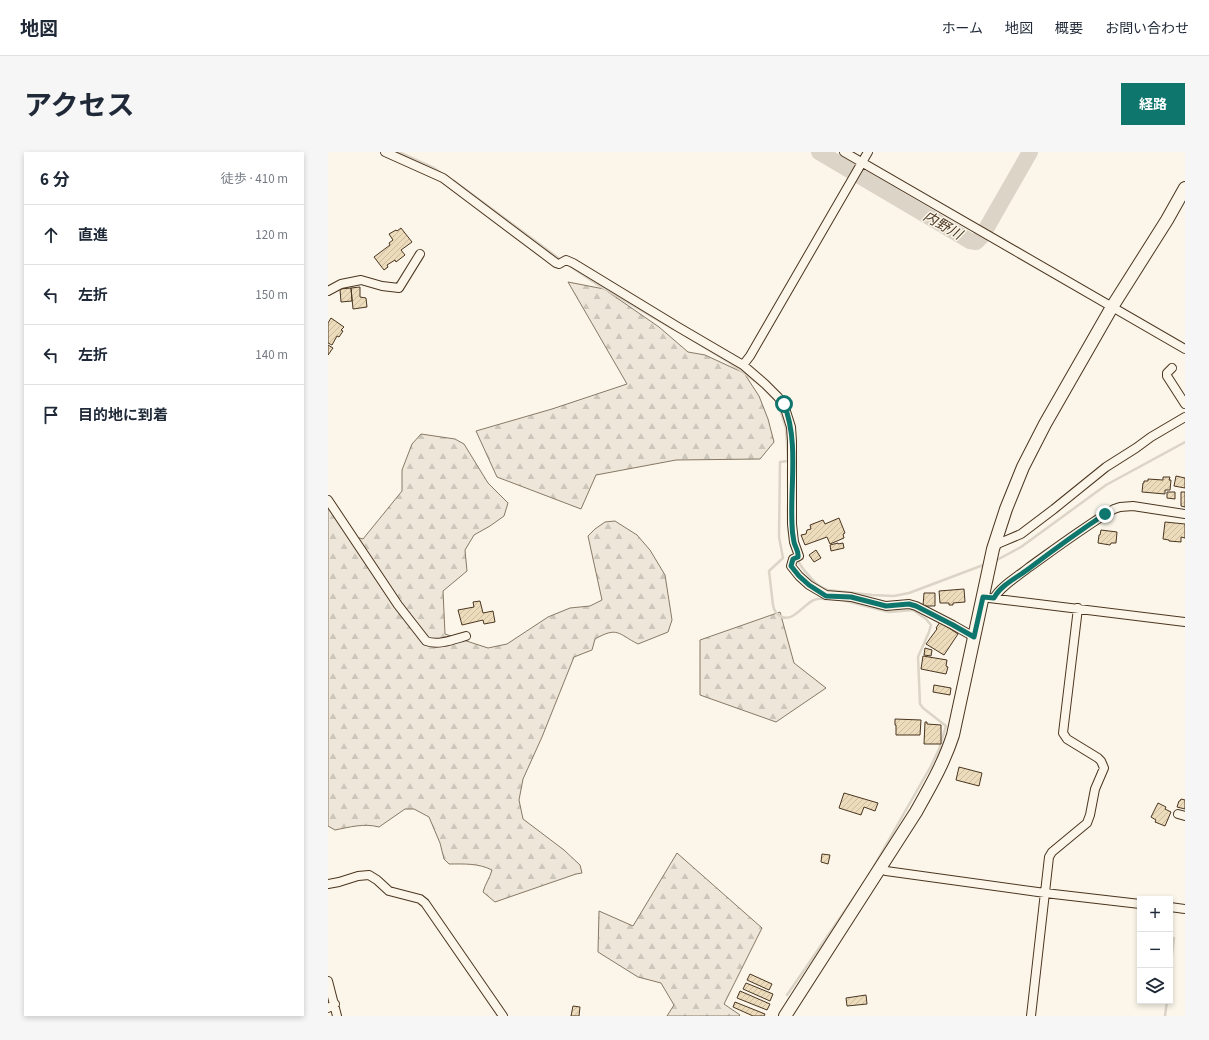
<!DOCTYPE html>
<html lang="ja">
<meta charset="utf-8">
<style>
:root{--surface:#fff;--page:#f6f6f7;--text:#1f2937;--muted:#747a83;--line:#e0e1e3;--accent:#0f766e}
body{margin:0;font-family:"Source Sans 3","Noto Sans JP",sans-serif;background:var(--page);color:var(--text)}
.controls{position:absolute;right:12px;bottom:12px;display:grid;overflow:hidden;border-radius:0px;box-shadow:0 2px 6px #0003}
.controls button{width:36px;height:36px;display:grid;place-items:center;padding:0;border:0;border-bottom:1px solid var(--line);background:var(--surface);color:var(--text);font:20px sans-serif}
.stop{position:absolute;width:12px;height:12px;margin:-9px;border:3px solid #0f766e;border-radius:50%;background:#fff}
.stop.end{background:#0f766e;border-color:#fff;box-shadow:0 1px 4px #0008}
.list{margin:0;padding:0;list-style:none}
h2{display:flex;justify-content:space-between;align-items:center;height:52px;margin:0;padding:0 16px;font-size:17px}
h2 small{font-size:13px;font-weight:400;color:var(--muted)}
.list li{display:grid;grid-template-columns:26px 1fr auto;gap:12px;align-items:center;box-sizing:border-box;height:60px;padding:0 16px;border-top:1px solid var(--line)}
.list b{display:block;font-size:15px;white-space:nowrap}
.list em{font-size:13px;font-style:normal;color:var(--muted)}
.icon{flex:none;width:22px;height:22px;fill:none;stroke:currentColor;stroke-width:2;stroke-linecap:round;stroke-linejoin:round}
.map{position:relative;flex:none;width:857px;height:864px;overflow:hidden;border-radius:0px}
header{display:flex;align-items:center;gap:24px;box-sizing:border-box;height:56px;padding:0 20px;background:var(--surface);border-bottom:1px solid var(--line)}
header strong{font-size:19px}
nav{display:flex;gap:22px;margin-inline-start:auto;font-size:14px}
.intro{display:flex;align-items:center;justify-content:space-between;box-sizing:border-box;height:96px;padding:0 24px}
h1{margin:0;font-size:28px}
.button{padding:10px 18px;border-radius:0px;background:var(--accent);color:#fff;font-size:14px;font-weight:700}
main{display:flex;gap:24px;padding:0 24px}
aside{flex:1;background:var(--surface);border-radius:0px;box-shadow:0 2px 6px #0003}
.map>svg:first-child{display:block}
.forest{fill:url(#forest-firs);stroke:#887966}
.lines{fill:none;stroke-linecap:round;stroke-linejoin:round}
.stream{stroke:#dcd4c6;stroke-width:2.5}
.river{stroke:#dcd4c6;stroke-width:16}
.building{fill:url(#building-hatch);stroke:#4a3520}
.street-casing{stroke:#4a3520;stroke-width:10}
.secondary-casing{stroke:#4a3520;stroke-width:14}
.street{stroke:#fbf6e9;stroke-width:8}
.secondary{stroke:#fbf6e9;stroke-width:12}
.route{stroke:#0f766e;stroke-width:5}
.labels{text-anchor:middle;stroke-width:3;stroke-linejoin:round;paint-order:stroke}
.water-label{font-size:14px;font-style:italic;fill:#4a3520;stroke:#fbf6e9}
</style>
<header>
<strong>地図</strong>
<nav><a>ホーム</a><a>地図</a><a>概要</a><a>お問い合わせ</a></nav>
</header>
<div class="intro"><h1>アクセス</h1><a class="button">経路</a></div>
<main>
<aside>
<h2>6 分<small>徒歩 · 410 m</small></h2>
<ul class="list">
<li><svg class="icon" aria-label="ahead" viewBox="0 0 24 24"><path d="M12 20V5M6 11l6-6 6 6"/></svg><div><b>直進</b></div><em>120 m</em></li>
<li><svg class="icon" aria-label="left" viewBox="0 0 24 24"><path d="M17 20v-9H6M10 6l-5 5 5 5"/></svg><div><b>左折</b></div><em>150 m</em></li>
<li><svg class="icon" aria-label="left" viewBox="0 0 24 24"><path d="M17 20v-9H6M10 6l-5 5 5 5"/></svg><div><b>左折</b></div><em>140 m</em></li>
<li><svg class="icon" aria-label="arrive" viewBox="0 0 24 24"><path d="M6 21V4h12l-3 4 3 4H6"/></svg><div><b>目的地に到着</b></div></li>
</ul>
</aside>
<div class="map">
<svg width="857" height="864" viewBox="0 0 857 864">
<defs>
<pattern id="forest-firs" width="22" height="20" patternUnits="userSpaceOnUse"><rect width="22" height="20" fill="#ede6d9"/><path d="M5 1l3.5 6h-7zM16 11l3.5 6h-7z" fill="#cdc6ba"/></pattern>
<pattern id="building-hatch" width="6" height="6" patternUnits="userSpaceOnUse"><rect width="6" height="6" fill="#ecdcbc"/><path d="M-1 1l2-2M0 6l6-6M5 7l2-2" fill="none" stroke="#ccbda1"/></pattern>
</defs>
<rect width="100%" height="100%" fill="#fbf6e9"/>
<!-- forest -->
<path class="forest" d="M 240,130 L 276,137 L 331,175 L 360,200 L 377,203 L 416,221 L 431,244 L 440,267 L 446,290 L 432,307 L 348,308 L 268,323 L 253,357 L 169,325 L 148,279 L 224,257 L 299,232 Z
M 93,282 L 127,287 L 136,292 L 160,331 L 180,351 L 176,364 L 162,374 L 146,383 L 137,398 L 139,419 L 115,439 L 117,482 L 160,496 L 179,492 L 220,465 L 242,456 L 262,454 L 274,448 L 260,384 L 267,377 L 277,370 L 287,369 L 309,383 L 322,398 L 337,423 L 344,468 L 340,480 L 310,492 C 290,482 290,474 267,487 L 264,498 L 246,505 L 214,585 L 195,627 L 191,648 L 195,667 L 236,698 L 252,713 L 254,721 L 248,722 L 167,750 L 155,740 C 157,732 162,726 164,718 C 150,711 136,712 121,712 L 116,707 L 112,691 L 101,665 L 86,657 L 77,657 L 51,675 C 36,671 22,675 7,678 L 0,674 L 0,352 L 28,385 L 35,387 L 74,339 L 74,318 L 84,292 Z
M 452,460 L 466,511 L 498,536 L 448,570 L 372,543 L 372,488 Z
M 349,701 L 434,776 L 396,852 L 412,863 L 411,864 L 339,864 L 346,853 L 333,831 L 310,825 L 270,800 L 271,759 L 305,774 Z"/>
<g class="lines">
<!-- stream -->
<path class="stream" d="M 71,0 L 106,16 L 113,21
M 126,29 L 233,108
M 239,112 L 270,133 L 345,177
M 358,184 L 402,211 L 434,234 L 450,251 L 458,276 L 460,309
M 460,309 L 452,310 L 451,385 L 455,406 L 441,419 L 445,453 C 446,459 449,463 454,465 C 465,470 476,452 486,448 C 490,446 495,447 499,447
M 460,335 L 460,316
M 460,352 C 459,381 461,404 483,426 C 488,432 493,436 500,438 L 544,443 L 566,444 L 581,441 L 658,412
M 667,409 L 693,395 L 778,333 L 857,290
M 842,819 L 846,786
M 459,843 L 538,728 L 603,614 L 611,597 L 618,574 L 595,556 L 592,552 L 590,505 L 601,480 L 603,473 L 598,467 L 585,458 L 561,460 L 514,448
M 837,864 L 839,849"/>
<!-- river -->
<path class="river" d="M 491,0 L 642,89 L 648,90 L 654,84 L 702,0"/>
</g>
<!-- building -->
<path class="building" d="M 73,76 L 84,90 L 73,98 L 77,103 L 68,110 L 67,108 L 59,113 L 60,115 L 56,118 L 46,105 L 62,93 L 61,91 L 65,88 L 61,82 L 68,78 L 69,79 Z
M 32,135 L 32,145 L 38,146 L 39,155 L 25,157 L 23,136 Z
M 23,136 L 24,149 L 13,150 L 12,137 Z
M 3,166 L 16,175 L 13,178 L 15,179 L 11,185 L 9,184 L 4,193 L 0,191 L 0,171 Z
M 0,193 L 5,196 L 0,203 Z
M 848,324 L 857,326 L 857,336 L 846,334 Z
M 835,325 L 842,325 L 841,328 L 843,328 L 842,338 L 837,338 L 837,342 L 814,340 L 815,331 L 816,331 L 816,329 L 820,329 L 820,327 L 835,328 Z
M 839,340 L 847,340 L 847,347 L 839,346 Z
M 853,340 L 857,340 L 857,355 L 853,354 Z
M 511,366 L 517,381 L 515,382 L 516,386 L 502,392 L 499,385 L 477,393 L 473,383 L 478,382 L 479,378 L 483,377 L 482,373 L 495,368 L 497,372 Z
M 837,370 L 857,372 L 857,386 L 853,385 L 853,390 L 841,389 L 841,388 L 835,387 Z
M 773,378 L 789,380 L 788,391 L 783,391 L 782,393 L 770,391 L 771,383 L 772,383 Z
M 510,391 L 510,392 L 515,391 L 516,396 L 503,399 L 502,393 Z
M 488,398 L 493,406 L 486,410 L 481,403 Z
M 636,437 L 637,450 L 625,451 L 625,453 L 621,453 L 621,451 L 612,451 L 611,439 Z
M 596,441 L 607,441 L 607,454 L 595,454 Z
M 152,449 L 155,461 L 165,459 L 167,470 L 156,472 L 155,468 L 134,473 L 130,458 L 146,455 L 145,450 Z
M 612,470 L 630,482 L 616,503 L 598,492 L 609,477 L 608,476 Z
M 597,496 L 604,498 L 603,504 L 596,503 Z
M 595,504 L 619,508 L 618,514 L 620,515 L 618,522 L 593,517 Z
M 606,533 L 623,536 L 622,543 L 605,540 Z
M 567,567 L 593,568 L 592,583 L 568,583 L 568,573 L 567,573 Z
M 597,570 L 599,570 L 599,572 L 613,573 L 613,592 L 596,592 Z
M 631,615 L 654,621 L 651,634 L 628,628 Z
M 516,641 L 550,651 L 547,659 L 536,655 L 533,663 L 511,656 Z
M 853,647 L 857,648 L 857,657 L 849,655 L 851,649 L 852,649 Z
M 830,651 L 838,655 L 837,657 L 843,660 L 837,674 L 827,670 L 828,668 L 823,665 Z
M 494,702 L 502,703 L 500,712 L 493,710 Z
M 422,822 L 444,832 L 441,838 L 419,828 Z
M 418,831 L 445,842 L 442,849 L 415,837 Z
M 412,839 L 442,852 L 439,858 L 409,846 Z
M 538,843 L 539,852 L 519,854 L 518,846 Z
M 407,850 L 437,862 L 436,864 L 425,864 L 405,855 Z
M 245,854 L 252,855 L 251,864 L 243,864 Z"/>
<g class="lines">
<!-- street casing -->
<g class="street-casing">
<path id="street" d="M 57,0 L 115,26 L 228,111 L 231,112 L 238,108 L 245,111 L 350,175 L 415,213 L 437,232 L 450,245 L 456,253 L 463,275 L 464,289 L 464,372 L 466,390 L 471,404 L 465,407 L 463,414 L 471,424 L 481,433 L 498,443 L 523,445 L 558,454 L 581,452 L 588,454 L 625,473 L 646,485
M 516,0 L 857,197
M 0,139 L 13,132 L 33,128 L 54,134 L 71,136 L 92,102
M 415,213 L 422,204 L 540,0
M 844,216 L 839,221 L 839,224 L 857,252
M 0,348 L 70,453 L 98,489 C 110,494 127,487 138,484
M 667,393 L 693,382 L 726,357 L 778,315 L 808,296 L 823,285 L 857,265
M 661,446 L 857,470
M 666,446 C 673,434 689,425 700,416 C 728,396 756,375 786,357 L 792,355 L 805,354 L 857,362
M 850,662 L 857,664
M 552,717 L 558,719 L 717,741 L 812,752
M 0,732 L 11,730 L 30,724 L 41,723 L 49,728 L 61,739 L 92,747 L 97,751 L 175,864
M 842,755 L 857,757
M 0,829 L 9,864
M 0,856 L 7,852
M 703,864 L 721,705 L 724,700 L 759,671 L 762,663 L 767,637 L 776,616 L 773,609 L 770,606 L 739,587 L 735,581 L 750,456"/>
</g>
<!-- secondary casing -->
<g class="secondary-casing">
<path id="secondary" d="M 457,864 L 588,660 C 602,635 616,611 625,583 L 665,397 L 678,357 L 695,315 L 717,272 L 784,155 L 839,68 L 857,36"/>
</g>
<!-- street -->
<use href="#street" class="street"/>
<!-- secondary -->
<use href="#secondary" class="secondary"/>
</g>
<g class="lines">
<!-- route -->
<path class="route" d="M 456,252 C 471,290 462,333 464,372 C 464,378 465,385 466,390 C 467,395 471,399 470,405 L 465,407 L 463,414 L 471,424 L 481,433 L 498,444 L 523,445 L 558,454 L 581,452 L 588,454 L 625,473 L 646,485 L 655,445 L 666,446 C 672,434 688,426 699,418 C 724,399 750,380 777,362"/>
</g>
<g class="labels">
<!-- water labels -->
<g class="water-label">
<text transform="translate(615 73) rotate(30)" y="5">内野川</text>
</g>
</g>
</svg>
<div class="controls">
<button>+</button>
<button>−</button>
<button><svg class="icon" aria-label="layers" viewBox="0 0 24 24"><path d="M12 4l9 5-9 5-9-5zM3 14l9 5 9-5"/></svg></button>
</div>
<div class="stop" style="left:456px;top:252px"></div>
<div class="stop end" style="left:777px;top:362px"></div>
</div>
</main>
